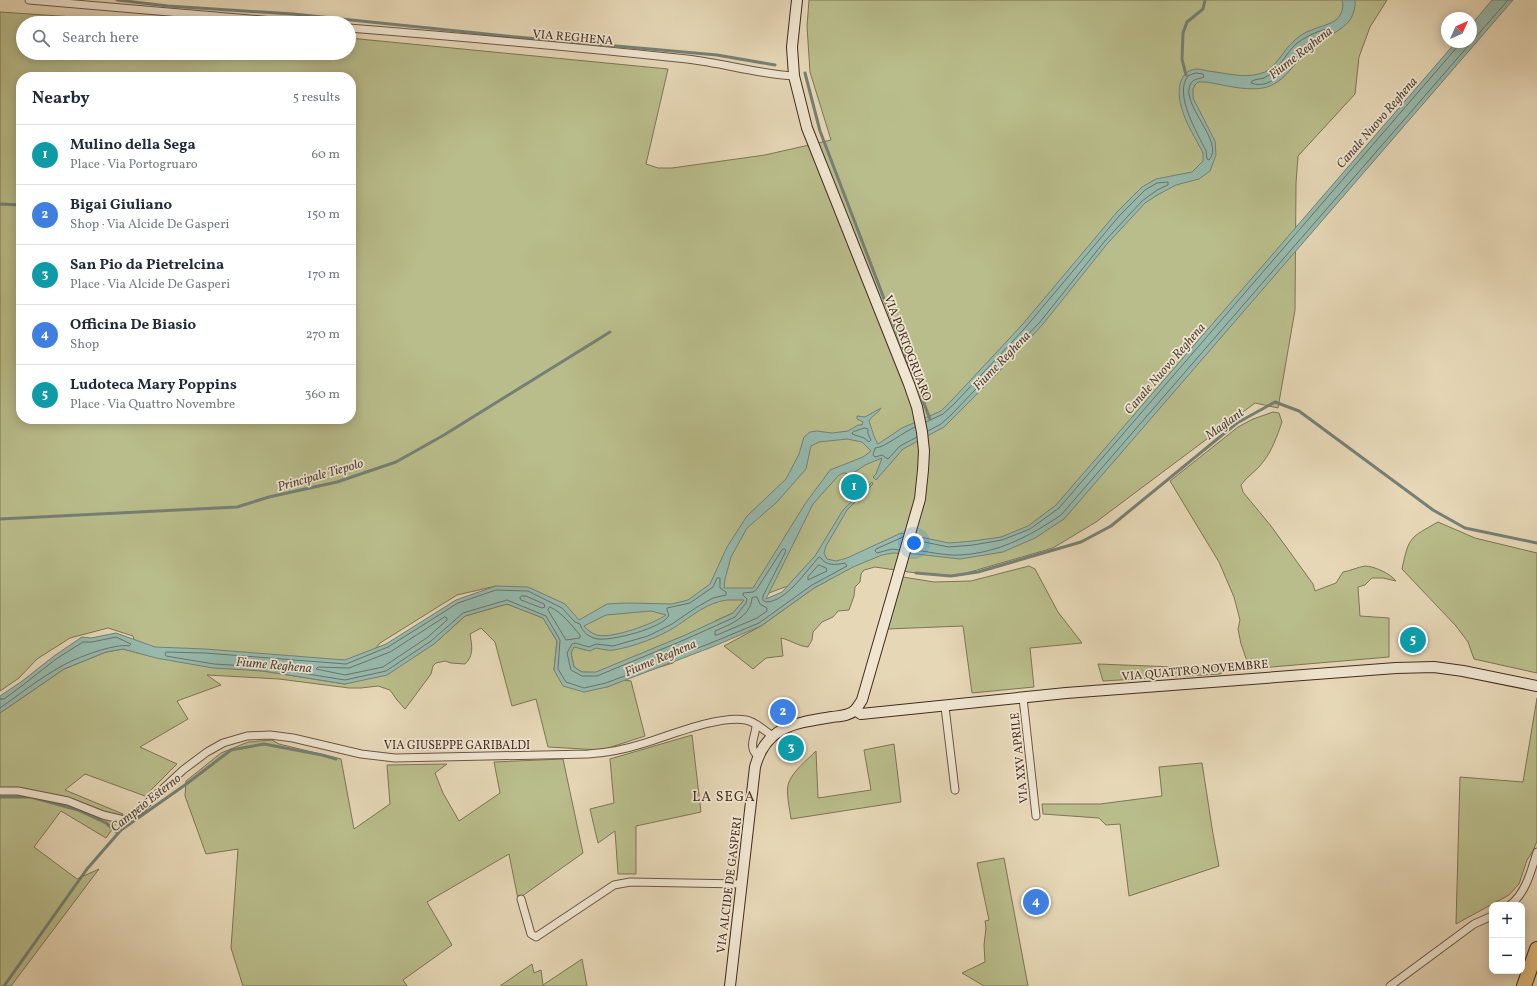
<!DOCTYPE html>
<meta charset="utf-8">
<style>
:root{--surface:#fff;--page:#f2f2f3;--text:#1f2937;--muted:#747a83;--line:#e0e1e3;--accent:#b45309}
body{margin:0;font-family:Vollkorn,serif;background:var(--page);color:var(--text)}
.controls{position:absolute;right:12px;bottom:12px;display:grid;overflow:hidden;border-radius:8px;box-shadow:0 2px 10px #0003}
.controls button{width:36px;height:36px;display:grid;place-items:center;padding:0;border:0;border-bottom:1px solid var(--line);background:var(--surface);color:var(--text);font:20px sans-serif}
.compass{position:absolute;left:1441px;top:12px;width:36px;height:36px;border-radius:50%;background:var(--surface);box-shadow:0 2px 10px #0003;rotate:45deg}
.you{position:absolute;left:914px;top:543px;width:14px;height:14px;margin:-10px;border:3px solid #fff;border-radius:50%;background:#1a73e8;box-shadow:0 0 0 6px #1a73e833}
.badge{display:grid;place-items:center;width:26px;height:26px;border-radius:50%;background:var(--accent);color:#fff;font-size:13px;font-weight:700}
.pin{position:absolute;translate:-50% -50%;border:2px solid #fff;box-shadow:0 1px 4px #0006}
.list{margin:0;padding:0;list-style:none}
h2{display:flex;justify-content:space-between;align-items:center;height:52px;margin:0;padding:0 16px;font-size:17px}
h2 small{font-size:13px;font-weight:400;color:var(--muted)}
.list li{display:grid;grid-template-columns:26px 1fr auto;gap:12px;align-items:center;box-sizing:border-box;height:60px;padding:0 16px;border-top:1px solid var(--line)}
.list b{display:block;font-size:15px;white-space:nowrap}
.list p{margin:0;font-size:13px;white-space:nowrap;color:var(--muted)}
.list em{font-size:13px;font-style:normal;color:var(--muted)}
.icon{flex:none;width:22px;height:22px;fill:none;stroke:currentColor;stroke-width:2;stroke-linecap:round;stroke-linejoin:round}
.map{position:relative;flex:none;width:1537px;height:986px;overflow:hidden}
.search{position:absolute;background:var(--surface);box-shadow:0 2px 10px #0003;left:16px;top:16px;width:340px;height:44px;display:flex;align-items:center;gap:10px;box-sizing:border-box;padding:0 14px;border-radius:22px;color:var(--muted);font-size:15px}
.panel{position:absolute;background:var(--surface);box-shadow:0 2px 10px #0003;left:16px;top:72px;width:340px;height:352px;border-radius:16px}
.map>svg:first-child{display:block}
.green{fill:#b9bd8b;stroke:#7e7456;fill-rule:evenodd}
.water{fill:#96baae;stroke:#758075;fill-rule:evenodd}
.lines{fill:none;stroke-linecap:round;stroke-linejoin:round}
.shore{stroke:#6d7267;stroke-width:1}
.stream{stroke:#758075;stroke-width:3}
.street-casing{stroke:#6c5546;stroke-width:9}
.secondary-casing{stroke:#442a20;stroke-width:12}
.highway-casing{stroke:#442a20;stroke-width:16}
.street{stroke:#efe5d0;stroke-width:7}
.secondary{stroke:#efe5d0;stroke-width:10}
.highway{stroke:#e3bc7b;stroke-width:14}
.labels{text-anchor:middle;stroke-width:3.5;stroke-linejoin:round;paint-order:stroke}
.street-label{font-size:12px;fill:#442a20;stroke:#efe5d0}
.water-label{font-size:13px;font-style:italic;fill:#54473c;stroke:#efe5d0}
.quarter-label{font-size:14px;letter-spacing:1px;fill:#442a20;stroke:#efe5d0}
</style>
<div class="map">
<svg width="1537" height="986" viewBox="0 0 1537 986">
<rect width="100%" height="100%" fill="#e6d7b6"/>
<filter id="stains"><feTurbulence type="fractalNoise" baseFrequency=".005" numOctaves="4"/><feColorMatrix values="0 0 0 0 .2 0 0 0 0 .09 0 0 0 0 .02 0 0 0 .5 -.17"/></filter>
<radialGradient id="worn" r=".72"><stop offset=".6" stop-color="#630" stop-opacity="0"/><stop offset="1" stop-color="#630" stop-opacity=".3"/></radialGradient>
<!-- green -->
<path class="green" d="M 809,0 L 1387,0 L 1370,27 L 1359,57 L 1355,94 L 1298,156 L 1296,183 L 1295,310 L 1278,408 L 1255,403 L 1096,522 L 1053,548 L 956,576 L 916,573 L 875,567 L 864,570 L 861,574 L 860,582 L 855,587 L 854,596 L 849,610 L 838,611 L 833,617 L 822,622 L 813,632 L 812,640 L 808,647 C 798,646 790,640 781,638 L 783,656 L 766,658 L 753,669 L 724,646 L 761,626 L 814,588 L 834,577 L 785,587 L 742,603 L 733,613 L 715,621 L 673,663 L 634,675 L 582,672 L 574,667 L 571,653 L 574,646 L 585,650 L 555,617 L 496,586 L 457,595 L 380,643 L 358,671 L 204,666 L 263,671 L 345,684 L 434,644 L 465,616 L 507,604 L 543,618 L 557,641 L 554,670 L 607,687 L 623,680 L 631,681 L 645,736 L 602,750 L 548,747 L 536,699 L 512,706 L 495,642 L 481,628 L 470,634 C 472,645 474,656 465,664 L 451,663 L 445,661 L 436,663 L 433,666 L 431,674 L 405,709 L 397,700 L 390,690 L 378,686 L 361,688 L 349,688 L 279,679 L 207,675 L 221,685 L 177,701 L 188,719 L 140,747 L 177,764 L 145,796 L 85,774 L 65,790 L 123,814 L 106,838 L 61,811 L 34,847 L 77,879 L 99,869 L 11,986 L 0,986 L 0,713 L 64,669 L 106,652 L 123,649 L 138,653 L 133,636 L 108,628 L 70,638 L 37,659 L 19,678 L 0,691 L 0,12 L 163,23 L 23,23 L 23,53 L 349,53 L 349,38 L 668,69 L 646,164 L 658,168 L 672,168 L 765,155 L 831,140 L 810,72 L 807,26 ZM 21,77 L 351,77 L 351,419 L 21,419 Z
M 1273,412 L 1279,413 L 1282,422 C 1277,436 1272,451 1263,462 C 1257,471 1247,476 1241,485 L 1243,492 L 1271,526 L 1313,584 L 1315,591 L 1336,583 L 1343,572 C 1350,571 1358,567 1365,566 C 1374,566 1391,574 1396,581 L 1383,578 L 1372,578 L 1365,585 L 1358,587 L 1360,616 L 1389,618 L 1389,657 L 1248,669 L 1246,658 L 1241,644 L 1238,629 L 1240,620 L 1234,597 L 1219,562 L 1170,481 L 1238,427 L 1253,419 Z
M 1438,522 L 1475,538 L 1537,553 L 1537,673 L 1474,659 L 1468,642 L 1456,626 L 1402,569 C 1409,536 1410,538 1438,522 Z
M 1029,566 L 1035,569 L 1058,612 L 1082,643 L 1030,648 L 1034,687 L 972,693 L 963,626 L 887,629 L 903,577 L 934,582 L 971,581 Z
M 1098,664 L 1201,668 L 1224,665 L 1225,671 L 1220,674 L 1103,681 Z
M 1537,698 L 1537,841 L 1533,851 L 1527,860 L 1519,884 L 1509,895 L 1456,924 L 1460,777 L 1523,782 Z
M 692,735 L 701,812 L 636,826 L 636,874 L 618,874 L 615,831 L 598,843 L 590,809 L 614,803 L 610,759 Z
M 272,740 L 279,744 L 341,759 L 354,829 L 390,804 L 387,765 L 447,764 L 435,773 L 443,793 L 459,821 L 500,793 L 494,762 L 563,759 L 583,853 L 518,899 L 509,854 L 427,902 L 452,945 L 403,980 L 407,986 L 243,986 L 231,948 L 238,849 L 206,854 L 185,796 L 186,781 L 221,753 L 248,742 Z
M 894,744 L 901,802 L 791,819 C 790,810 785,790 789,782 C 794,770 807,760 816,751 L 818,798 L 871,790 L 864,750 Z
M 1202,763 L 1213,834 L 1219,866 L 1129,896 L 1120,824 L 1106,825 L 1099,818 L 1043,814 L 1042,804 L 1100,804 L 1162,796 L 1159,767 Z
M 1004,858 L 1028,986 L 984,986 L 962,973 L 985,962 L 984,945 L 986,928 L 985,921 L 989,920 L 977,863 Z
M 582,959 L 587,986 L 500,986 L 532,964 L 534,973 L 541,970 L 543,985 Z"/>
<!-- water -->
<path class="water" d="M 1342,0 L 1355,0 C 1356,7 1353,15 1350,20 C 1343,30 1319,41 1310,49 C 1296,60 1287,79 1270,86 C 1252,93 1224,85 1206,82 L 1198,82 L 1195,85 L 1193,89 L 1193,98 L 1215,141 L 1216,155 L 1210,171 L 1199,179 L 1176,185 L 1159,194 L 1145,203 L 1107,244 L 1043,324 L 996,375 L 944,427 L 903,449 L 876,480 L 873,477 L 876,474 L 882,458 L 865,465 L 852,474 L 843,473 L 839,475 L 813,504 L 766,599 L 782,592 L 815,556 L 843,510 L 872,482 L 873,484 L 847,510 L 826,546 L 824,553 L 827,559 L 836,561 L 847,558 L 901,533 L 949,543 L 973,541 L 1001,537 L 1028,526 L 1056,505 L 1456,42 L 1471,42 L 1471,25 L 1492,0 L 1513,0 L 1064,519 L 1035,538 L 1003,552 L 960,559 L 916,554 L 893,553 L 882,555 L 853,567 L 814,588 L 761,626 L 712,647 L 607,687 L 584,692 L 563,686 L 554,670 L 557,641 L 543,618 L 507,604 L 465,616 L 434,644 L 387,675 L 345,684 L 263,671 L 213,668 L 156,658 L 123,649 L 106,652 L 64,669 L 0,713 L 0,696 L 21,682 L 54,656 L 82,637 L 91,638 L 116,633 L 155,647 L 205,649 L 345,660 L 386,644 L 456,600 L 496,586 L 528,587 L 565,604 L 579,620 L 607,604 L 627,603 L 672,604 L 688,600 L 710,584 L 727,547 L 747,516 L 786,479 L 799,454 L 804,437 L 810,432 L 817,431 L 832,433 L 848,431 L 858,425 L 862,425 L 863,422 L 857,419 L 857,416 L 865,417 L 881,408 C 878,414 872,415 869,421 C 872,429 873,436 878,444 L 902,428 L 941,411 L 952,400 L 1022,325 L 1117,212 L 1142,187 L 1156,179 L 1192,172 L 1203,161 L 1203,153 C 1196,139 1186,124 1182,109 C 1177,95 1177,71 1196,69 C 1200,69 1204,70 1208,71 C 1225,73 1242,78 1259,74 C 1275,71 1282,51 1294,41 C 1299,36 1305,32 1312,30 C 1320,26 1330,25 1337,19 C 1342,14 1344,7 1342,0 ZM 847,439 L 862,442 L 871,451 L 863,457 L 830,470 L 805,504 L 753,588 L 724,588 L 725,579 L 731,557 L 747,528 L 777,502 L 806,469 L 811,446 L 819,442 ZM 727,600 L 744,600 L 733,613 L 683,636 L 596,672 L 582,672 L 574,667 L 571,653 L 574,647 L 590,651 L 596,648 C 601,649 609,651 614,650 C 632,647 660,637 675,627 C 692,616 706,603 727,600 ZM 651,611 L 666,615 C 653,624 612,639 597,635 C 591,633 587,630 584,626 L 606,615 Z"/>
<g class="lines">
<!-- shore -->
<path class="shore" d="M 1326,29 L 1328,30 L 1328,32 C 1321,37 1314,41 1307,46 C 1292,59 1275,92 1251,83 L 1252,81 C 1256,79 1260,79 1264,78 C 1278,72 1285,54 1296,44 C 1305,37 1315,32 1326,29 Z
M 1196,73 L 1203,74 L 1204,77 C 1200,79 1195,78 1191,83 C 1178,103 1226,142 1209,160 L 1207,159 L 1206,151 C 1198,134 1173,94 1188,76 Z
M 926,422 L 943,414 L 955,403 L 1025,328 L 1120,215 L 1145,190 L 1157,183 L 1168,182 L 1168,185 L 1157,190 L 1142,201 L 1104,242 L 1040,322 L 952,414 L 941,424 L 928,431
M 915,427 C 905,431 884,448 875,448 L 873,455 L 875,457 L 882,455 L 888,459 L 900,446 L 917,437
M 865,428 L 868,429 L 868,434 L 871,440 L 869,442 L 864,438 L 852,434 L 853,432 Z
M 914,540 L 949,547 L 973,545 L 1002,540 L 1030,529 L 1059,508 L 1458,46 L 1459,42
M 783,549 L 785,549 L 786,551 L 763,596 L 763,600 L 766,602 C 786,602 806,571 819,557 L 821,558 C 826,566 836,565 845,563 L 847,566 L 812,585 L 759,623 L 711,643 L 606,683 L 584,688 L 566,682 L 558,669 L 560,640 L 546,616 L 507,600 L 463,613 L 431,641 L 386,671 L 345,680 L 264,667 L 214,664 L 166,656 L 165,654 L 166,652 L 205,653 L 346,664 L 388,647 L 458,603 L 496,590 L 528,591 L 562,608 L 575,622 L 580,624 C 582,632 590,638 598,639 C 611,641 664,628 669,615 L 667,610 L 667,608 L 690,603 L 713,587 L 717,578 L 720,578 L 720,588 L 726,592 L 726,595 L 713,598 L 697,607 L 672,624 L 648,636 L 613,646 L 596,644 L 589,647 L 575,643 L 572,644 L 567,653 L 571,670 L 582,676 L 597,676 L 684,640 L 735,617 L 746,603 L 747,599 L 743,595 L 743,593 L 753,592 L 756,590 Z
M 899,550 L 892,549 L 877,553 L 875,551 L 876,549 L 903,537
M 912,550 C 928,551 944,556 960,555 C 998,553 1030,536 1061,515 L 1508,0
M 819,565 L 826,568 L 827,571 L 808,580 L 808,577 Z
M 522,596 L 526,596 L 544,604 L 545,607 L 542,608 L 521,600 L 520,598 Z
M 754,597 L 757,597 L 760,604 L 767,608 L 767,611 L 757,618 L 717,635 L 715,635 L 715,631 C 729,625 751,617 752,598 Z
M 550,607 C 563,613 571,625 580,635 L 580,638 L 566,640 L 548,610 Z
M 445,617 L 447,618 L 447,620 L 428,637 L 383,667 L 345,675 L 316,669 L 318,667 L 349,668 L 390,652 Z
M 0,699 L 4,699 L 23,685 L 56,659 L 83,642 L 92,642 L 116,637 L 131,644 L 129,646 C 115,643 75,658 62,666 C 40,678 20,694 0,708"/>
<!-- stream -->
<path class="stream" d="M 117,0 L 168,6 L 293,14 L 506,36 L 717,55 L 775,65
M 805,73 L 820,131 L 930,419
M 1186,75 L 1182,59 L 1183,33 L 1187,22 L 1203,9 L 1205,0
M 0,204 L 21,205
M 0,519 L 237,507 L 269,497 L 337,482 L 396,462 L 444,435 L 610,332
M 916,573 L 951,576 L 978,572 L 1081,542 L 1111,526 L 1237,423 L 1275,402 L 1299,411 L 1433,510 L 1465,528 L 1537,543
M 0,797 L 31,797 L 78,810 L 106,823 L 118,833
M 4,986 L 87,869 L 121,830 L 185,785 L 231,750 L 264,744 L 322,755 L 336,759"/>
<!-- street casing -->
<g class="street-casing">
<path id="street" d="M 29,0 L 296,23
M 349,28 C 462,37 574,47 687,59 C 723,63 758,74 794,76
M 1023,698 L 1036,816
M 945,707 L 955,790
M 756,725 C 756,736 747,747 758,756
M 0,791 L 18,791 L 68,801 L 103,815 L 124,820 L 130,817 L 141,809 L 183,770 L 207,752 L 223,743 L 247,736 L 270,735 L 293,738 L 361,754 L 395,758 L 588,754 C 608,753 626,749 645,743 C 671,735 719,715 746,720 C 756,722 764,730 772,736
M 521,899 L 531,934 L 536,937 L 614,885 L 630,882 L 742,884
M 1510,905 C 1526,893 1531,871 1537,852
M 1390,986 L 1474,924 L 1492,916"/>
</g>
<!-- secondary casing -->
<g class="secondary-casing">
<path id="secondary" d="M 855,710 L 861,714 L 1066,693 L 1396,668 L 1434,667 L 1463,671 L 1537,686
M 730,986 L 755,767 C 766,726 795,723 832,717 C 840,716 849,716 855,710 C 858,707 860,703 862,700 L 920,499 L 923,470 L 924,451 L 922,432 L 917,407 L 909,384 L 807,128 L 794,76 L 792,47 L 797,0"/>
</g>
<!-- highway casing -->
<g class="highway-casing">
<path id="highway" d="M 1524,986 L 1537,949"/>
</g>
<!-- street -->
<use href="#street" class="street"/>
<!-- secondary -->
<use href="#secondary" class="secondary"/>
<!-- highway -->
<use href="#highway" class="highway"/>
</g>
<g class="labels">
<!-- street labels -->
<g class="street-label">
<text transform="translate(573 37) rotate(5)" y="4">VIA REGHENA</text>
<text transform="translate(908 348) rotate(69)" y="4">VIA PORTOGRUARO</text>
<text transform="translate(1195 670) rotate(-5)" y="4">VIA QUATTRO NOVEMBRE</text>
<text x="457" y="749">VIA GIUSEPPE GARIBALDI</text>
<text transform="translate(1019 758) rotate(-96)" y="4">VIA XXV APRILE</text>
<text transform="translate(729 885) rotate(-83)" y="4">VIA ALCIDE DE GASPERI</text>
</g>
<!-- water labels -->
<g class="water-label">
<text transform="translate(1300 52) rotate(-38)" y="5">Fiume Reghena</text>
<text transform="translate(1376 122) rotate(-49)" y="5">Canale Nuovo Reghena</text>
<text transform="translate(1001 360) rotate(-46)" y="5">Fiume Reghena</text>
<text transform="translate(1164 368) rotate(-49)" y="5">Canale Nuovo Reghena</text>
<text transform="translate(1224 423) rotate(-36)" y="5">Maglant</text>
<text transform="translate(320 474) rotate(-16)" y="5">Principale Tiepolo</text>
<text transform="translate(660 657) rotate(-23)" y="5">Fiume Reghena</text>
<text transform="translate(274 664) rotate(5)" y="5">Fiume Reghena</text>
<text transform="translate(145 802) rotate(-38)" y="5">Campeio Esterno</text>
</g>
<!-- quarter labels -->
<g class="quarter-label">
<text x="724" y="801">LA SEGA</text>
</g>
</g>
<rect width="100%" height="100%" filter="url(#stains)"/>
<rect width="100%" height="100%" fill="url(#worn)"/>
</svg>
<div class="controls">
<button>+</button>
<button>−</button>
</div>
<svg class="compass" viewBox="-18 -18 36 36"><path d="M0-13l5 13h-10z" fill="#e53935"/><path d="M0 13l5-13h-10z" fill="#747a83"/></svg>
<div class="you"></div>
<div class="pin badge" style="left:854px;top:487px;background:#0f9aa8">1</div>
<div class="pin badge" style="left:783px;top:712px;background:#3f7fe0">2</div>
<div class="pin badge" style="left:791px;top:748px;background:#0f9aa8">3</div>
<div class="pin badge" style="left:1036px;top:902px;background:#3f7fe0">4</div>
<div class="pin badge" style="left:1413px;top:640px;background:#0f9aa8">5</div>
<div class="search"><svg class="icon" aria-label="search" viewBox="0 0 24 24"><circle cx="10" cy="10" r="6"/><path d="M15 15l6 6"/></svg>Search here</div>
<section class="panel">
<h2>Nearby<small>5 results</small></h2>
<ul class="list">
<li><span class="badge" style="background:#0f9aa8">1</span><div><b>Mulino della Sega</b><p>Place · Via Portogruaro</p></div><em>60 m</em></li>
<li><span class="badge" style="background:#3f7fe0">2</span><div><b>Bigai Giuliano</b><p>Shop · Via Alcide De Gasperi</p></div><em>150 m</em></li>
<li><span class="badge" style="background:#0f9aa8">3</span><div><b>San Pio da Pietrelcina</b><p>Place · Via Alcide De Gasperi</p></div><em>170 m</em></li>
<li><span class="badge" style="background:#3f7fe0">4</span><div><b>Officina De Biasio</b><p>Shop</p></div><em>270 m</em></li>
<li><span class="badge" style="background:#0f9aa8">5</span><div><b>Ludoteca Mary Poppins</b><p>Place · Via Quattro Novembre</p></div><em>360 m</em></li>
</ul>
</section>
</div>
